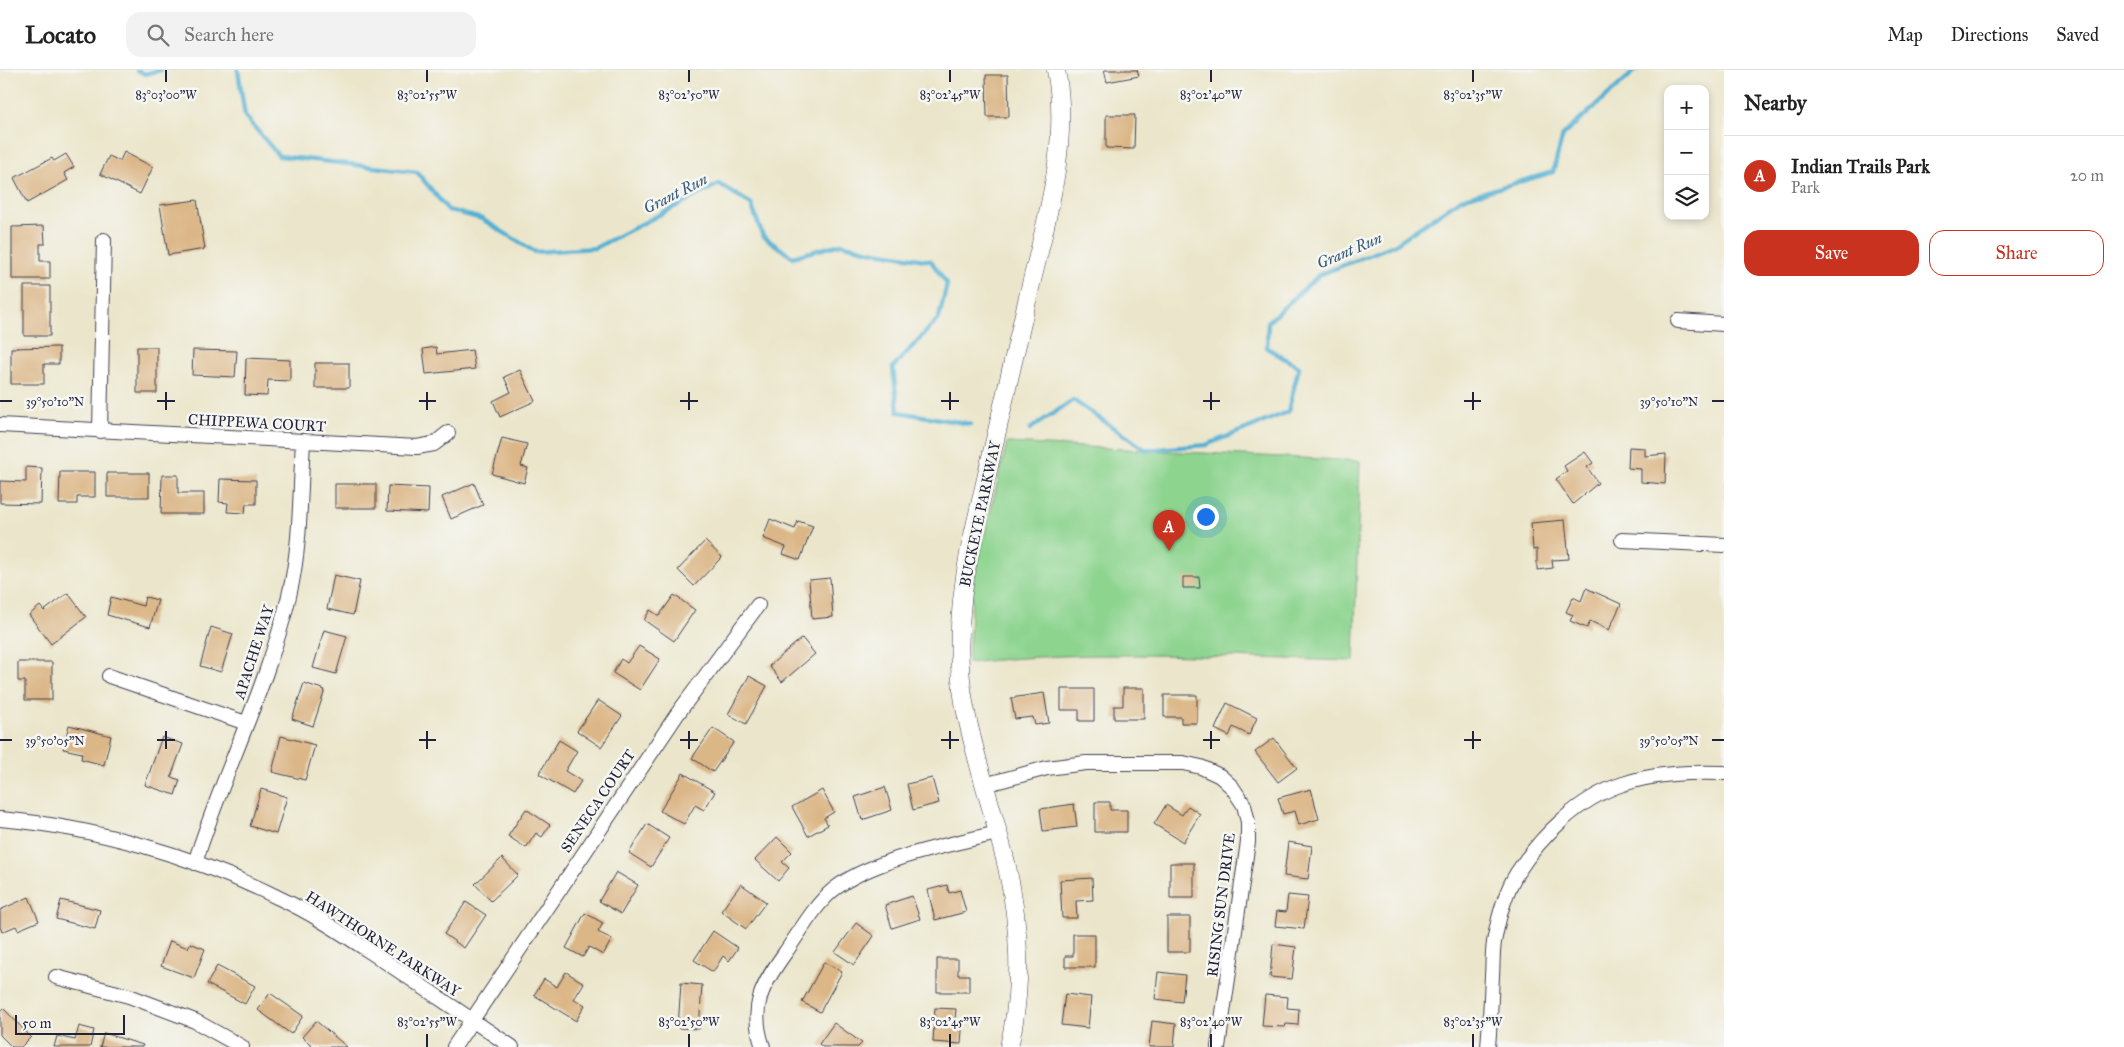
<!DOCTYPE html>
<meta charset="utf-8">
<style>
:root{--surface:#fff;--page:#f2f2f2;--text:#222;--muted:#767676;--line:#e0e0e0;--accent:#c8321e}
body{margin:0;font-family:"IM FELL Great Primer",serif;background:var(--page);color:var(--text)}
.controls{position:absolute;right:15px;top:15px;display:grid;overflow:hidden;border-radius:10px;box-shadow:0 2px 8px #0003}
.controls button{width:45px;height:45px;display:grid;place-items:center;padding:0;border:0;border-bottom:1px solid var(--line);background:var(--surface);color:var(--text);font:25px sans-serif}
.scale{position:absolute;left:15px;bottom:12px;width:110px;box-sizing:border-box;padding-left:5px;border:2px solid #22223b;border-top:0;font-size:14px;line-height:18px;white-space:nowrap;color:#22223b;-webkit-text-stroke:4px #f6f6f2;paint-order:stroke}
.you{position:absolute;left:1205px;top:446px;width:18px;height:18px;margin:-12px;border:4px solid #fff;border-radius:50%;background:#1a73e8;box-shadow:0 0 0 8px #1a73e833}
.badge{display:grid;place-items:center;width:32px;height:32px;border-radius:50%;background:var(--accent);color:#fff;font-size:16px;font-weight:700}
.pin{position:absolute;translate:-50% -41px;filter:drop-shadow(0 1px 2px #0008)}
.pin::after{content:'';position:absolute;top:26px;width:18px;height:15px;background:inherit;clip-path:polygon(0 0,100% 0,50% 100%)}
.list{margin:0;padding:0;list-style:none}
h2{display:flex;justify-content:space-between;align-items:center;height:65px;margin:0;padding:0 20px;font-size:21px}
h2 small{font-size:16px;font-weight:400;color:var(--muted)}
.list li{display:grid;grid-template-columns:32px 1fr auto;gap:15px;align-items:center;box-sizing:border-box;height:80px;padding:0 20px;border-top:1px solid var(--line)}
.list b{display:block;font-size:19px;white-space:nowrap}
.list p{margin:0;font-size:16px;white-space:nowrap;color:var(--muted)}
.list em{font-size:16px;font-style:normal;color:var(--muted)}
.actions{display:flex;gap:10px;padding:15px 20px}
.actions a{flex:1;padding:11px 0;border:1px solid var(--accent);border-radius:15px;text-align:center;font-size:18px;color:var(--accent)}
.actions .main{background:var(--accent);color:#fff}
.icon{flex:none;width:28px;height:28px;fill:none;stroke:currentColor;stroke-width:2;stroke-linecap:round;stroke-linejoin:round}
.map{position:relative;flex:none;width:1724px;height:977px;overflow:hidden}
header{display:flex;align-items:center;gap:30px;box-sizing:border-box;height:70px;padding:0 25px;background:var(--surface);border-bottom:1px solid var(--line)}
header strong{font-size:24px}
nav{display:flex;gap:28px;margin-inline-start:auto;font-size:18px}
.search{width:350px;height:45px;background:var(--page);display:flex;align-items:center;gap:12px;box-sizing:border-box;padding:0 18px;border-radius:15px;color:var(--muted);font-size:19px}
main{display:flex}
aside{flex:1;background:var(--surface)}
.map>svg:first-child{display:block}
.green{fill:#8dd48f;stroke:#587b65}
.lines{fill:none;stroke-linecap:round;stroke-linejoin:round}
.stream{stroke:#55b1d3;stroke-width:4.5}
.building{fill:#dbb686}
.minor-casing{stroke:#403f51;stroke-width:16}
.tertiary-casing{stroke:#403f51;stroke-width:19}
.minor{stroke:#fff;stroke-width:14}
.tertiary{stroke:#fff;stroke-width:18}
.ticks{fill:none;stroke:#22223b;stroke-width:2}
.labels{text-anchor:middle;stroke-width:5;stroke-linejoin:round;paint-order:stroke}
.street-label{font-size:15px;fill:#22223b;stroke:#f6f6f2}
.water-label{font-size:16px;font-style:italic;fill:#365b78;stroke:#f6f6f2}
.ticks-label{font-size:12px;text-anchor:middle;fill:#22223b;stroke:#f6f6f2;stroke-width:5;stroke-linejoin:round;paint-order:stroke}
</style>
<header>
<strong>Locato</strong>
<div class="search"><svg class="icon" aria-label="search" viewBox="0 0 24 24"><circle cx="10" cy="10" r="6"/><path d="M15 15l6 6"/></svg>Search here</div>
<nav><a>Map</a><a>Directions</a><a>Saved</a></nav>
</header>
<main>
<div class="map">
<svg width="1724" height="977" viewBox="0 0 1724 977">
<rect width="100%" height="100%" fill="#f6f6f2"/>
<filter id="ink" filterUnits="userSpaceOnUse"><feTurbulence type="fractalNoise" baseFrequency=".02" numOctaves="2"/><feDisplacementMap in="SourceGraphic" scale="10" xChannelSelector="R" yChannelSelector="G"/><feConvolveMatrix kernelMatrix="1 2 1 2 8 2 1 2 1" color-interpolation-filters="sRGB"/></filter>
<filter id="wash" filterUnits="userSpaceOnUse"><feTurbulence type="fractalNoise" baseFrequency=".0096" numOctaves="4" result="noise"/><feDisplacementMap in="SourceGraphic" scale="20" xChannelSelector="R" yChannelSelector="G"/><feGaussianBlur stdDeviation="1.12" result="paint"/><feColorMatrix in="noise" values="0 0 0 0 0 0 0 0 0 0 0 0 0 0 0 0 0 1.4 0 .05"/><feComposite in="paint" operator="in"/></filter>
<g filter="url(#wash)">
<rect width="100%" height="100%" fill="#ebe6cb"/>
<!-- green -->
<path class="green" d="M 1007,373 L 1360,391 L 1354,591 C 1226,588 1095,578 968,593 L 973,513 Z"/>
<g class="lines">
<!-- stream -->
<path class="stream" d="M 137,0 L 145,4 L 161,0
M 238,0 L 245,46 L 279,86 L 417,102 L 448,140 L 482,149 L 535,182 L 595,178 L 719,114 L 751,134 L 763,166 L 792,187 L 841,174 L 870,181 L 931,191 L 947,214 L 939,248 L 893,297 L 898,342 L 970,354
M 1030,359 L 1073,330 L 1146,380 L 1206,375 L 1288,342 L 1299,297 L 1267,278 L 1268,252 L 1319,205 L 1394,175 L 1461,129 L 1553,102 L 1563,65 L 1636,0"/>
</g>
<g id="blocks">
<!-- building -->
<path class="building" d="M 1104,0 L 1137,0 L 1139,6 L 1107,12 Z
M 986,5 L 1008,5 L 1009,47 L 987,47 Z
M 1106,45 L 1135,45 L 1134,79 L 1106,78 Z
M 124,82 L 153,97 L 140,124 L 100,104 L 109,86 L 120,91 Z
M 66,84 L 74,97 L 64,103 L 68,110 L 27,133 L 14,108 L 52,88 L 54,91 Z
M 197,130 L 205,179 L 168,185 L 160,135 Z
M 44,156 L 45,174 L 40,174 L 40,191 L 50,191 L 50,209 L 12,209 L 12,157 Z
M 24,216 L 50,216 L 50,266 L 24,266 Z
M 59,277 L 59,294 L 44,294 L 44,314 L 11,314 L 11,278 Z
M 137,277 L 157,277 L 157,323 L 137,323 Z
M 436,277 L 437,284 L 472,280 L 475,299 L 426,304 L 423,279 Z
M 193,280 L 237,281 L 235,307 L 192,305 Z
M 246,288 L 290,290 L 290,311 L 268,310 L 267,326 L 245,325 Z
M 315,293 L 349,293 L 349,318 L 315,318 Z
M 520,300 L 535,331 L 500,347 L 493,331 L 511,322 L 504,307 Z
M 502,368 L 527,374 L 521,396 L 528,398 L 524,413 L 492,404 Z
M 1629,377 L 1645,378 L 1645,386 L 1666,384 L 1665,414 L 1641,412 L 1641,399 L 1628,398 Z
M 1585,382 L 1593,393 L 1587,397 L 1598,413 L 1573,434 L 1556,409 L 1567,401 L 1564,396 Z
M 26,397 L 42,398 L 41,434 L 0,433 L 0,411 L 26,412 Z
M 60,402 L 95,402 L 95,427 L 77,427 L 77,434 L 59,434 Z
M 107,403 L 149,403 L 149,427 L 107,427 Z
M 162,405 L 178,405 L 178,423 L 204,423 L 204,444 L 161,444 Z
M 220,409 L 256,410 L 256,434 L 246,434 L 245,443 L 227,442 L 228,433 L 219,432 Z
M 474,413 L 483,435 L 451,449 L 442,427 Z
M 335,414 L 376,414 L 376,438 L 335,438 Z
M 388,416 L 429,418 L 428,443 L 387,441 Z
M 770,449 L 795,459 L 798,451 L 813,456 L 800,490 L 783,484 L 786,477 L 763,468 Z
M 1565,450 L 1569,489 L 1552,490 L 1553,498 L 1537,500 L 1537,479 L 1533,480 L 1531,453 Z
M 705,471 L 722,487 L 694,516 L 678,500 Z
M 334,505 L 360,511 L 353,545 L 327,539 Z
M 1183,507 L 1199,507 L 1200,518 L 1183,518 Z
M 830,508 L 833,547 L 812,549 L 809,510 Z
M 1586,518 L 1621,534 L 1609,560 L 1590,551 L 1587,558 L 1570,551 L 1573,545 L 1566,542 L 1573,527 L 1581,531 Z
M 68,523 L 86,547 L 51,574 L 29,545 L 40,536 L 44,541 Z
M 674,525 L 695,540 L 674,571 L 644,550 L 650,540 L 659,546 Z
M 111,527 L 143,536 L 145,527 L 158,530 L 150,557 L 107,545 Z
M 211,557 L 233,564 L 221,602 L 200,596 Z
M 324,560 L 347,566 L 336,604 L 313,598 Z
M 802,568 L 815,584 L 782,612 L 769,596 Z
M 639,576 L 660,589 L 640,620 L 613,603 L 621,589 L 627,593 Z
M 18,592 L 52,592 L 52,630 L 25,630 L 25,611 L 18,611 Z
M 749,606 L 767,616 L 746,654 L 728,644 Z
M 304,613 L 325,620 L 313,656 L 292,649 Z
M 1123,618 L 1144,618 L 1144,649 L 1114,649 L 1114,636 L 1123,636 Z
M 1061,619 L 1094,619 L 1094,651 L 1079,651 L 1079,640 L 1061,640 Z
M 1044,623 L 1049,653 L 1035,655 L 1033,647 L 1015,649 L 1011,628 Z
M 1164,625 L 1197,625 L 1197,653 L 1181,653 L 1181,647 L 1164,647 Z
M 598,630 L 622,646 L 601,677 L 577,661 Z
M 1227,633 L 1257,648 L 1249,665 L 1233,657 L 1229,666 L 1215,659 Z
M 69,655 L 111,666 L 104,695 L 81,689 L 82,683 L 63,679 Z
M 713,658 L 734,672 L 713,702 L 692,688 Z
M 281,666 L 315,675 L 305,710 L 272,702 Z
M 162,667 L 183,674 L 171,707 L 180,710 L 175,725 L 145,715 Z
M 1274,668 L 1297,698 L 1278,712 L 1255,682 Z
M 559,670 L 577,681 L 565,701 L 581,711 L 573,724 L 539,704 Z
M 683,703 L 715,722 L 704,740 L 695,735 L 684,754 L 660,741 Z
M 932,708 L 939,733 L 913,740 L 907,714 Z
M 885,717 L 892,740 L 862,750 L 855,727 Z
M 261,719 L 287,727 L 276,764 L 250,756 Z
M 1311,719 L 1319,749 L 1299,755 L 1295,741 L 1283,744 L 1278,728 Z
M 822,720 L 834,742 L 824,748 L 828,755 L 808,766 L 792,737 Z
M 1095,732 L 1110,732 L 1110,740 L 1127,740 L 1127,762 L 1095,762 Z
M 1074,734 L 1077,757 L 1043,761 L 1040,739 Z
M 1166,735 L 1182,745 L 1188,736 L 1200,744 L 1183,772 L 1154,754 Z
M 526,739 L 550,755 L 542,767 L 536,763 L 526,778 L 508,766 Z
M 647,754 L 669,768 L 651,797 L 629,783 Z
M 777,767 L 792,782 L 782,792 L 789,798 L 778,811 L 755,790 Z
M 1288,772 L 1312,776 L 1308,809 L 1284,806 Z
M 502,788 L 518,805 L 491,831 L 475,814 Z
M 1170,793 L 1194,793 L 1194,828 L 1170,828 Z
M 616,802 L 638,815 L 621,844 L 599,831 Z
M 1092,808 L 1093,830 L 1076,831 L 1077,848 L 1062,848 L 1060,810 Z
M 741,814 L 766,832 L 746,859 L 721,841 Z
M 947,815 L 949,823 L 960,820 L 966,842 L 935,850 L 928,820 Z
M 1288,825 L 1308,827 L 1304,859 L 1275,856 L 1277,841 L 1286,842 Z
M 912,826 L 920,849 L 892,858 L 885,835 Z
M 29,827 L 39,851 L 18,860 L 16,856 L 2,862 L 0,857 L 0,840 Z
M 61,830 L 100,840 L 95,859 L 56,849 Z
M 466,832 L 486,845 L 464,878 L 444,864 Z
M 585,843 L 603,853 L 598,862 L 612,869 L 603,885 L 589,877 L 583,887 L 566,878 Z
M 1167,847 L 1190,847 L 1190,882 L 1167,882 Z
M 856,853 L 874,866 L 854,895 L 835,882 Z
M 713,861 L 738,878 L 729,891 L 723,886 L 713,902 L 694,890 Z
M 1073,864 L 1095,864 L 1095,897 L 1065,897 L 1065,886 L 1073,886 Z
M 170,871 L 188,878 L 190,873 L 205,879 L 194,908 L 161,896 Z
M 1273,874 L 1296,877 L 1292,909 L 1270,907 Z
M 937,889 L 958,889 L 958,905 L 969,905 L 969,922 L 937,922 Z
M 824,892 L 842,902 L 820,942 L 802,932 Z
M 217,896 L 255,916 L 245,934 L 207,914 Z
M 566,902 L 584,913 L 574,929 L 585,935 L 576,951 L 534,925 L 544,909 L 557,917 Z
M 1158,902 L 1185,905 L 1182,932 L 1155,929 Z
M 681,913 L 702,915 L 699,959 L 678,958 Z
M 270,923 L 303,946 L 291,964 L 258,940 Z
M 1065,924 L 1091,927 L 1088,958 L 1061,955 Z
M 1265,925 L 1288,927 L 1287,938 L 1299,939 L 1298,955 L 1286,954 L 1285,957 L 1262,956 Z
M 3,938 L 31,967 L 21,977 L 12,977 L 0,965 L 0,941 Z
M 935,938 L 956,939 L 954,959 L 962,960 L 961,974 L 933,972 Z
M 316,951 L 347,977 L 314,977 L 302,967 Z
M 1152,951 L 1176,954 L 1174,977 L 1149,977 Z
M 834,953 L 862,973 L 858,977 L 823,977 L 819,974 Z
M 79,956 L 94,960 L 90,977 L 54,977 L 57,966 L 75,970 Z
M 104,963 L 143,975 L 142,977 L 100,977 Z"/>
</g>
</g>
<g filter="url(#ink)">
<use href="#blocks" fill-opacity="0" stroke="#403f51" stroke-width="1"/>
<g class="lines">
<!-- minor casing -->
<g class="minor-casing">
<path id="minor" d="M 1678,251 L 1724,254
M 0,355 L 417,377 L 434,374 L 448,363
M 100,361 L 104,170
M 1622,470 L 1724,475
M 109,606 L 246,653
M 984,715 L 1047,698 L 1086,693 L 1183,693 L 1201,697 L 1220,706 L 1232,717 L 1244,735 L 1248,752 L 1248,772 L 1218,977
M 0,749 C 95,757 194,786 279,828 C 316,845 349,868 383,890 C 426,919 469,948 512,977
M 195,793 C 223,703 267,618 289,526 C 301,476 300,422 303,371
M 56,907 L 129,926 L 195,951 L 242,977
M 454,977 L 678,643 L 758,535
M 763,977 C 749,937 762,915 785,883 C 800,862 814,836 833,820 C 871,789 949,775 997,763
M 1488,977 C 1490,953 1491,929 1492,905 C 1493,893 1492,879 1495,867 C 1499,846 1505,822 1517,803 C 1541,766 1579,728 1623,714 C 1656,703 1689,702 1724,703"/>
</g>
<!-- tertiary casing -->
<g class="tertiary-casing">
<path id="tertiary" d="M 1009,977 C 1023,919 1020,855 1007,797 C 994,742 974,688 964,632 C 955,581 960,529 970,478 C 989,396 1008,313 1027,231 C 1044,158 1071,75 1056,0"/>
</g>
<!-- minor -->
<use href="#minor" class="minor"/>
<!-- tertiary -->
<use href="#tertiary" class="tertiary"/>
</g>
</g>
<!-- ticks -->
<path class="ticks" d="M 166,0 L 166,12M 427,0 L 427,12M 689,0 L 689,12M 950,0 L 950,12M 1211,0 L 1211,12M 1473,0 L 1473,12M 166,322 L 166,340M 427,322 L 427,340M 689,322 L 689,340M 950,322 L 950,340M 1211,322 L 1211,340M 1473,322 L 1473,340M 0,331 L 12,331M 157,331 L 175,331M 419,331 L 436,331M 680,331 L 698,331M 941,331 L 959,331M 1203,331 L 1220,331M 1464,331 L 1481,331M 1712,331 L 1724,331M 166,661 L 166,679M 427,661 L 427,679M 689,661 L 689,679M 950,661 L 950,679M 1211,661 L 1211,679M 1473,661 L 1473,679M 0,670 L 12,670M 157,670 L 175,670M 419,670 L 436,670M 680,670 L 698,670M 941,670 L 959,670M 1203,670 L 1220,670M 1464,670 L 1481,670M 1712,670 L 1724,670M 427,964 L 427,977M 689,964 L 689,977M 950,964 L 950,977M 1211,964 L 1211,977M 1473,964 L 1473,977"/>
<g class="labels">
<!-- street labels -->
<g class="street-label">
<text transform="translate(257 353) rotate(3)" y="5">CHIPPEWA COURT</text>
<text transform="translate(980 444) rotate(-78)" y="5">BUCKEYE PARKWAY</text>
<text transform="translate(254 582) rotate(-72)" y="5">APACHE WAY</text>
<text transform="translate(598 731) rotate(-56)" y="5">SENECA COURT</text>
<text transform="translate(1221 835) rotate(-83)" y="5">RISING SUN DRIVE</text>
<text transform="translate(383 874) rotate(33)" y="5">HAWTHORNE PARKWAY</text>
</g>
<!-- water labels -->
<g class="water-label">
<text transform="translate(675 123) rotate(-27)" y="6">Grant Run</text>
<text transform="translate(1349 180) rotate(-23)" y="6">Grant Run</text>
</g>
</g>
<g class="ticks-label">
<text x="166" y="29">83°03'00"W</text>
<text x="427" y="29">83°02'55"W</text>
<text x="689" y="29">83°02'50"W</text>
<text x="950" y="29">83°02'45"W</text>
<text x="1211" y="29">83°02'40"W</text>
<text x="1473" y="29">83°02'35"W</text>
<text x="55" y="336">39°50'10"N</text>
<text x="1669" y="336">39°50'10"N</text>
<text x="55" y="675">39°50'05"N</text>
<text x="1669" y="675">39°50'05"N</text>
<text x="427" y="956">83°02'55"W</text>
<text x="689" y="956">83°02'50"W</text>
<text x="950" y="956">83°02'45"W</text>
<text x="1211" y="956">83°02'40"W</text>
<text x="1473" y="956">83°02'35"W</text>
</g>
</svg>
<div class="controls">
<button>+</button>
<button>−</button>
<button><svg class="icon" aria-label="layers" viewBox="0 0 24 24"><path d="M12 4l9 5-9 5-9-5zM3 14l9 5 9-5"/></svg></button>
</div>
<div class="scale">50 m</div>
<div class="you"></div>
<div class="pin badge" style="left:1169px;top:481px">A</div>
</div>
<aside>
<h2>Nearby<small></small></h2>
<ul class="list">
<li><span class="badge">A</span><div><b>Indian Trails Park</b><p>Park</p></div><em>20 m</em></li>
</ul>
<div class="actions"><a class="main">Save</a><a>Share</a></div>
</aside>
</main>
